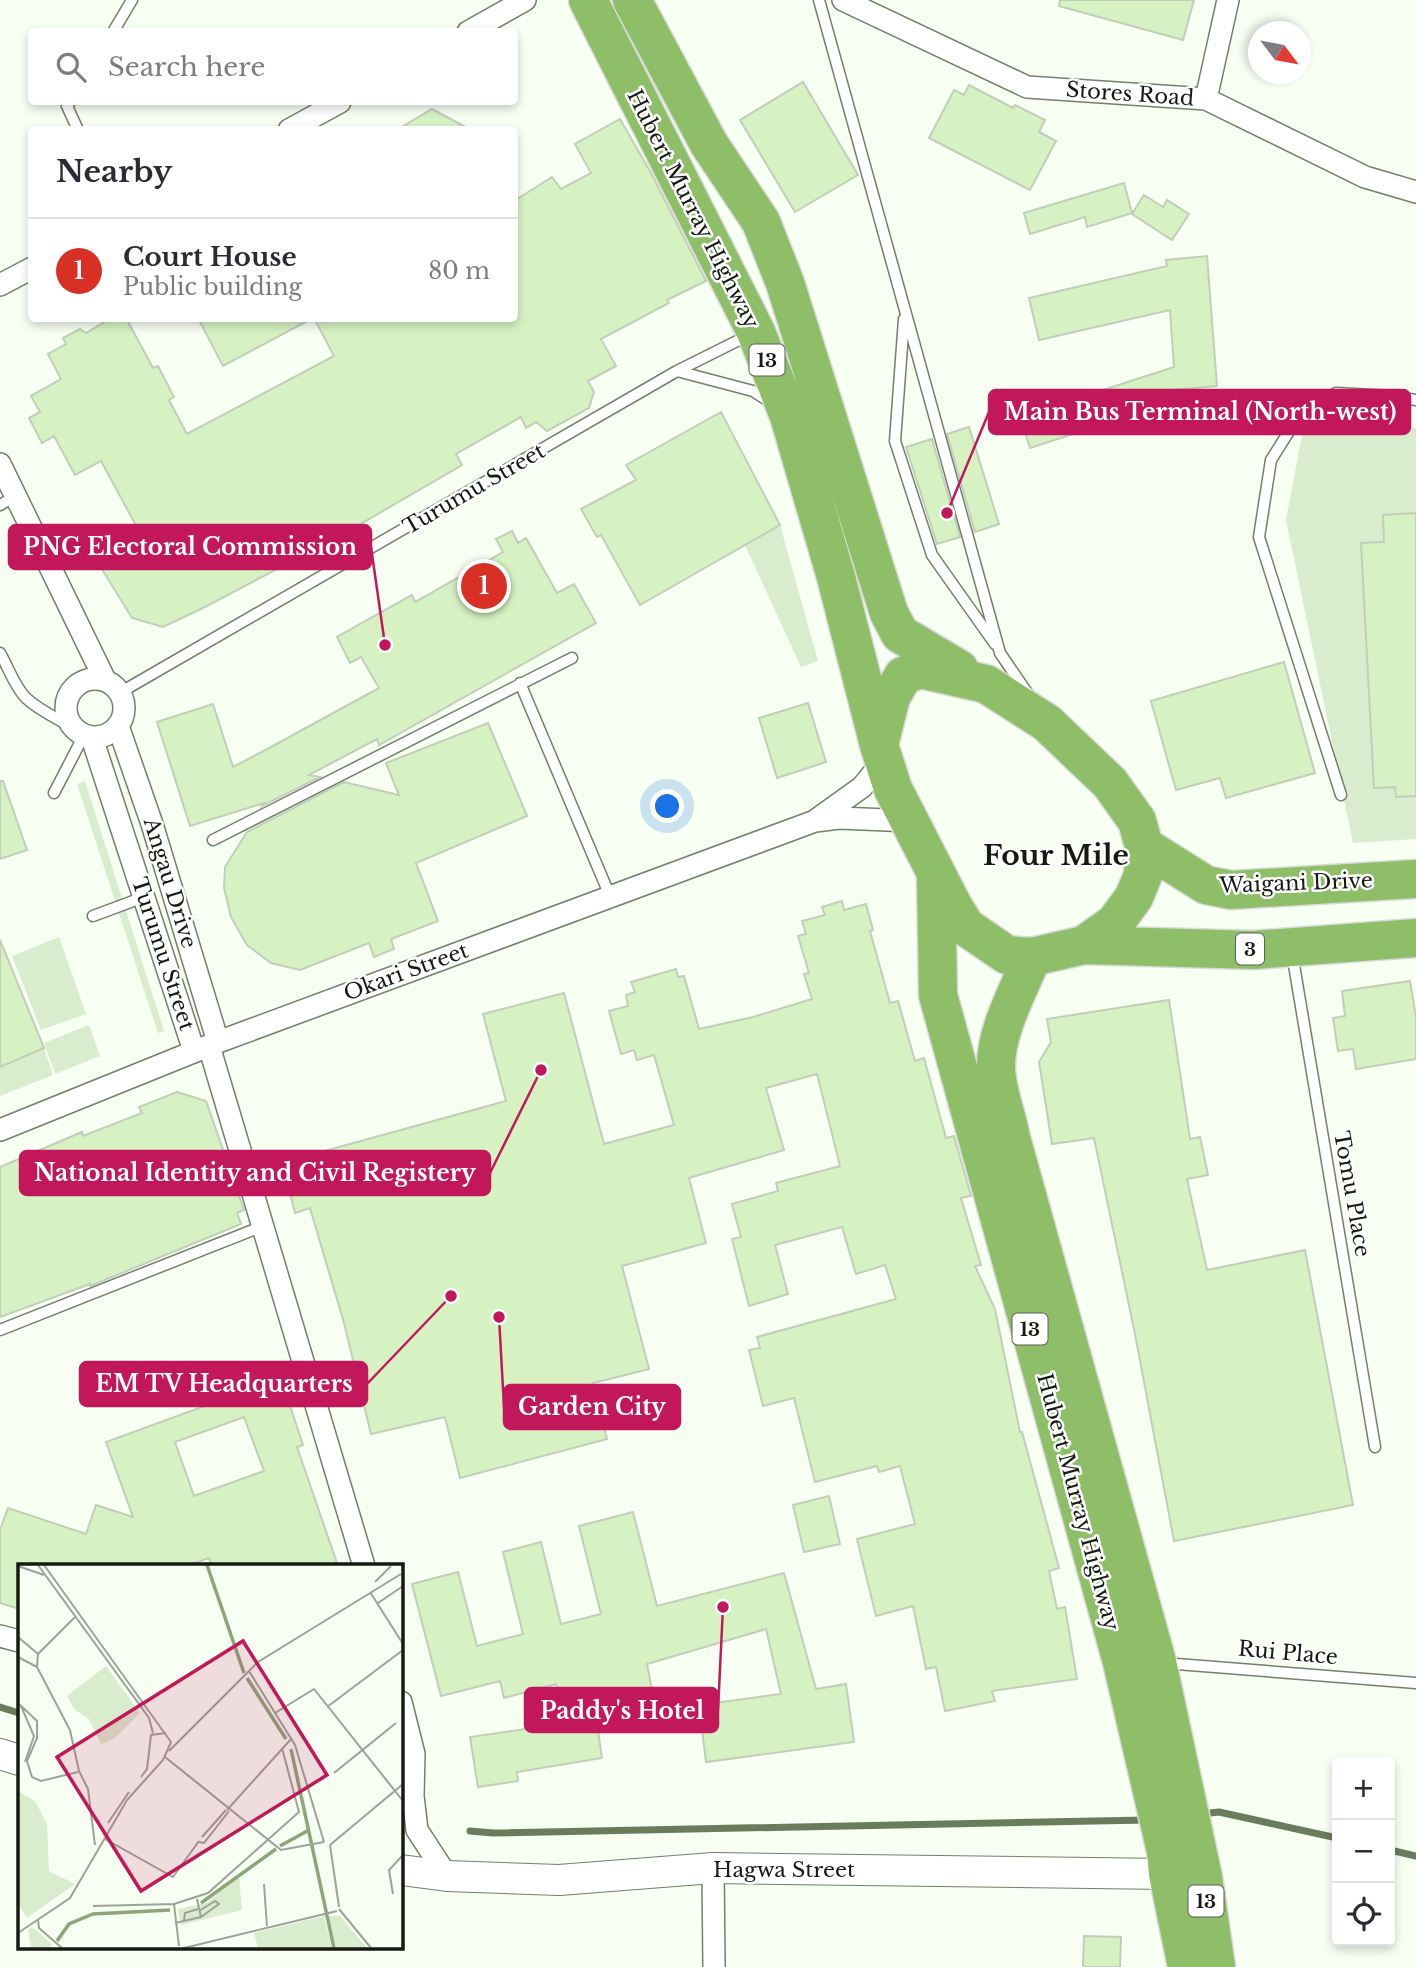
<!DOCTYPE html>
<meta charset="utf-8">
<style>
:root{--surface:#fff;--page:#f2f2f3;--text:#2b2b33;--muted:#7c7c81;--line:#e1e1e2;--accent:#d93025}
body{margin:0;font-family:"Libre Baskerville",serif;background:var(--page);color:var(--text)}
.controls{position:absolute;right:21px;bottom:21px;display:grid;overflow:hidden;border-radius:7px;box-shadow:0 4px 10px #0003}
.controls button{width:63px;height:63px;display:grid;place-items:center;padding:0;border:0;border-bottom:2px solid var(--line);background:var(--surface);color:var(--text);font:35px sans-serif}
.compass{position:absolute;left:1248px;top:21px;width:63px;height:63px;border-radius:50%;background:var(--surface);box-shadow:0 4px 10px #0003;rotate:122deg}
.you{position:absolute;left:668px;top:807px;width:24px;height:24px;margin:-18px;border:5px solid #fff;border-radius:50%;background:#1a73e8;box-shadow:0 0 0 10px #1a73e833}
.badge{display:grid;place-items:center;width:46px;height:46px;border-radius:50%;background:var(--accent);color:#fff;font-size:23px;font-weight:700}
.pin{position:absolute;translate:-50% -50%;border:4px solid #fff;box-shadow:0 2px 7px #0006}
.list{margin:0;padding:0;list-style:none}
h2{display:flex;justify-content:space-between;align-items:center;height:91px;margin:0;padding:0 28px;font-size:30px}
h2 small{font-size:23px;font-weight:400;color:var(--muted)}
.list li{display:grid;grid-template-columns:46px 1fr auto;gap:21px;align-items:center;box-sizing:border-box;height:105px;padding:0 28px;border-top:2px solid var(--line)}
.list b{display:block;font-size:26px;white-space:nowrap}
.list p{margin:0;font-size:23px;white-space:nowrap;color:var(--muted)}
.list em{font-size:23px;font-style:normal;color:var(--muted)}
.icon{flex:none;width:38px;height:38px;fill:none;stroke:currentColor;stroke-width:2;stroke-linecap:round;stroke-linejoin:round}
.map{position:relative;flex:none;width:1416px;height:1967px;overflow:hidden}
.search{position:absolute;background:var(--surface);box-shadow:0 4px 10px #0003;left:28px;top:28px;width:490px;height:77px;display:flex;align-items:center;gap:18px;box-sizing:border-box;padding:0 24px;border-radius:7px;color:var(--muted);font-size:26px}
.panel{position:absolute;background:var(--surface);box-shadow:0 4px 10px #0003;left:28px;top:126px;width:490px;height:196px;border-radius:7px}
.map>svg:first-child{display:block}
.green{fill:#daecce}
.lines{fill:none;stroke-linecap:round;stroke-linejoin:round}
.stream{stroke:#697c5b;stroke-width:7}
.building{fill:#d6f2c3;stroke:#c2ceba;stroke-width:2;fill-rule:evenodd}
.lane-casing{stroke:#747f6d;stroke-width:13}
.street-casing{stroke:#747f6d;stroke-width:24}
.secondary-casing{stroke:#747f6d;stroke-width:32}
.highway-casing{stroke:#dadad9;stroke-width:41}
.lane{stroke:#fff;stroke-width:10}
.street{stroke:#fff;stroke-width:21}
.secondary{stroke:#fff;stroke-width:30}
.highway{stroke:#8ebe68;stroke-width:38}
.labels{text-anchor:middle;stroke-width:5;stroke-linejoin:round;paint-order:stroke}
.shield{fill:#fff;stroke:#5c5f5a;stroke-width:2}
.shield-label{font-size:19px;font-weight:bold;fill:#161a13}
.street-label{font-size:21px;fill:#161a13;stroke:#fff}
.district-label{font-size:28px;font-weight:bold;fill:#161a13;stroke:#fff}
.inset-river{fill:none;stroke:#8ca67a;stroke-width:3.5}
.inset-road{fill:none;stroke:#9da399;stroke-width:2}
.view{fill:#c2185b;fill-opacity:0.15;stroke:#c2185b;stroke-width:3.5}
.inset-edge{fill:none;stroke:#161a13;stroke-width:3.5}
.leader{fill:none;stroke:#c2185b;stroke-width:2.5}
.callout-dot{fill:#c2185b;stroke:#fff;stroke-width:2.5}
.callout{fill:#c2185b;stroke:#c2185b;stroke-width:2.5}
.callout-label{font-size:23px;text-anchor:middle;font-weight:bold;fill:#fff}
</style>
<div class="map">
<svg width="1416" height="1967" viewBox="0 0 1416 1967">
<rect width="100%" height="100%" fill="#f7fef2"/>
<!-- green -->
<path class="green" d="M 1309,398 L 1416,428 L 1416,839 L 1353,843 L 1286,520 Z
M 780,525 L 818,661 L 801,667 L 745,545 Z
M 85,781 L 164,1031 L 158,1033 L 77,784 Z
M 59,937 L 86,1014 L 41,1030 L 12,956 Z
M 89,1025 L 100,1056 L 55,1074 L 44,1043 Z
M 44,1048 L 53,1075 L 0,1096 L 0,1067 Z"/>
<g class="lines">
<!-- stream -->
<path class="stream" d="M 0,1707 L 19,1713
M 1201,1814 L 1219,1812 L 1337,1838
M 470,1831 L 493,1833 L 1148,1820
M 1390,1850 L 1416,1856"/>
</g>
<!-- building -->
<path class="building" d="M 1060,0 L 1194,0 L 1183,40 L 1059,6 Z
M 803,82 L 858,175 L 795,212 L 740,120 Z
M 969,85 L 1013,108 L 1015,105 L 1045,120 L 1039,132 L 1056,141 L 1030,190 L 929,138 L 954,90 L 964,95 Z
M 432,109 L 471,130 L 397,130 Z
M 620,119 L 651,173 L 706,281 L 667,300 L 669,303 L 601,339 L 616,366 L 588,381 L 594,392 L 589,408 L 547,431 L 536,422 L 526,428 L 521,417 L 456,454 L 462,465 L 340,536 L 205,607 L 163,627 L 132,618 L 92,553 L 138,529 L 101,461 L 75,475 L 54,436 L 42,443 L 29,418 L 40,412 L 31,396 L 61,379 L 48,354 L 66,344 L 63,338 L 80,329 L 86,333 L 111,318 L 126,318 L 153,368 L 158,366 L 174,397 L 169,400 L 187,434 L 334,356 L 314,318 L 514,318 L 514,201 L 552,177 L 561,189 L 591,173 L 575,144 Z
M 1124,183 L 1132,213 L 1087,227 L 1085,217 L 1030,234 L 1024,213 Z
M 1144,195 L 1163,207 L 1167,200 L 1189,214 L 1172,240 L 1132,214 Z
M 1207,256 L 1217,386 L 1172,390 L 1175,401 L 1030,448 L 1020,417 L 1174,367 L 1170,310 L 1039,340 L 1029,298 L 1167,266 L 1166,260 Z
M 198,318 L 313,318 L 223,366 Z
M 721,412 L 780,525 L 640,605 L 601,535 L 597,537 L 581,509 L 636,480 L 626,465 Z
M 969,427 L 999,524 L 975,532 L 947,434 Z
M 932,439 L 960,537 L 937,544 L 906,447 Z
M 1416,513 L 1416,796 L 1396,797 L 1395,787 L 1374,788 L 1361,543 L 1384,542 L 1383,515 Z
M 512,531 L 518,543 L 526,538 L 557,593 L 574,584 L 596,623 L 379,745 L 377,739 L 309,775 L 320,777 L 262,806 L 264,803 L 190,826 L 157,722 L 213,704 L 233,767 L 271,747 L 379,688 L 361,657 L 350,663 L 337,637 L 412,595 L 415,602 L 503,552 L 496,539 Z
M 1284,662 L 1315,773 L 1226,798 L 1220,778 L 1176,790 L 1151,701 Z
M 808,703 L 826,762 L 777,778 L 759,718 Z
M 488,723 L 527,816 L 416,863 L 438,921 L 391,939 L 394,949 L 374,957 L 369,943 L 300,970 L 271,963 L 247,945 L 231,917 L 224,888 L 225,867 L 247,832 L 344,782 L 399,795 L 386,763 Z
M 0,781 L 3,781 L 27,850 L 0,859 Z
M 842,901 L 844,910 L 866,904 L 873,930 L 870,931 L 890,1003 L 898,1001 L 915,1061 L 924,1058 L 946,1138 L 954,1136 L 971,1196 L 961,1198 L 981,1265 L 975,1266 L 995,1309 L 1020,1432 L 1022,1432 L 1059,1568 L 1049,1571 L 1057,1609 L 1065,1607 L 1077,1679 L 992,1691 L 995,1701 L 945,1711 L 936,1667 L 926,1669 L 913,1606 L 876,1616 L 857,1539 L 915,1524 L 900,1466 L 879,1472 L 877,1466 L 815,1482 L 794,1398 L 763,1406 L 749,1350 L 760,1348 L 757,1337 L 896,1299 L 885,1265 L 856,1274 L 842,1227 L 775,1245 L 788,1294 L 749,1306 L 732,1239 L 741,1237 L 732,1204 L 778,1191 L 776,1183 L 840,1166 L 817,1074 L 766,1088 L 784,1150 L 689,1178 L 706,1243 L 622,1266 L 649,1369 L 593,1383 L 607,1439 L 460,1478 L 445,1417 L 371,1434 L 344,1323 L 310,1208 L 295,1213 L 284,1171 L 324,1160 L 321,1152 L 506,1101 L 483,1014 L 564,993 L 604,1144 L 674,1125 L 654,1055 L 637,1060 L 634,1050 L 621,1054 L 609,1011 L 628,1006 L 626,995 L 635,992 L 631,982 L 676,969 L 678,977 L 684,976 L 699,1029 L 753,1017 L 812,999 L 804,974 L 809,973 L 798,936 L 806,934 L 802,921 L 825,915 L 822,907 Z
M 0,940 L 44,1048 L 0,1067 Z
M 1410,981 L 1416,1017 L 1416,1059 L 1356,1069 L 1353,1049 L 1338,1051 L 1333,1018 L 1345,1016 L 1342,991 Z
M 1169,1000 L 1190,1139 L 1200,1137 L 1208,1175 L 1187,1179 L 1207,1270 L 1305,1250 L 1353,1505 L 1174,1541 L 1135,1334 L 1094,1138 L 1052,1144 L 1039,1062 L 1051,1042 L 1047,1019 Z
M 177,1092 L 206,1101 L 244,1210 L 237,1213 L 241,1224 L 90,1286 L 90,1284 L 0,1317 L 0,1167 L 82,1132 L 83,1136 L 142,1113 L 139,1107 Z
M 281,1378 L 303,1445 L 297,1447 L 338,1566 L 212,1566 L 209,1558 L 186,1566 L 19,1566 L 19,1609 L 0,1603 L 0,1530 L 8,1508 L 86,1534 L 96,1505 L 133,1517 L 106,1442 ZM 244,1417 L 264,1471 L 194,1496 L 175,1442 Z
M 829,1496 L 840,1544 L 804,1552 L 793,1505 Z
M 633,1512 L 657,1606 L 784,1573 L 816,1689 L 846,1684 L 854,1742 L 706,1762 L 699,1705 L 781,1694 L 766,1629 L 647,1664 L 653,1695 L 595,1710 L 602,1758 L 517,1772 L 518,1781 L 478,1787 L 470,1737 L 566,1723 L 556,1684 L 504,1698 L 500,1681 L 441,1696 L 412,1584 L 458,1572 L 477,1646 L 523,1634 L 503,1552 L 541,1542 L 561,1624 L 601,1614 L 579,1526 Z
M 1084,1936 L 1121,1937 L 1120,1967 L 1083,1967 Z"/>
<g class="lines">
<!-- lane casing -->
<g class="lane-casing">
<path id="lane" d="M 819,0 L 1000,653 L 1028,694
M 113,32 L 132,0
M 70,102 L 67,106 L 78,130
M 904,319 L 895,441 L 932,555 L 995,644
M 677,371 L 753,391 L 770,402
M 0,505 L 16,496
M 0,653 C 8,667 15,687 26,698 C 43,714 65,721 84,735 L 54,793
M 520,683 L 610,896
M 121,692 L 677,371 L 751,334
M 1341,795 L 1259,537 L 1271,460 L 1293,425 L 1336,393 L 1393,396 L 1416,400
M 213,840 L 572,658
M 93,916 L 144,897
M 1292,953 L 1375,1447
M 0,1330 L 263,1226
M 1164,1663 L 1416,1683"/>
</g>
<!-- street casing -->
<g class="street-casing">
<path id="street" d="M 843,0 L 1027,87 L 1206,99 L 1365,177 L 1416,192
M 468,32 L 525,0
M 1206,99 L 1228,0
M 289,130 L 340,102
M 0,285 L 32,268
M 0,464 L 105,680
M66 708a29 29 0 1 1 58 0a29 29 0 1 1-58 0Z
M 118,726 L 152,824 L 218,1042
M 92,738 L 194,1051
M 816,820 L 862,787 L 884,760
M 209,1046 L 364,1566
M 0,1130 L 218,1042 L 815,821 L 839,818 L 911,821
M 0,1636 L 19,1641
M 401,1702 L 414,1754 L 413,1796 L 417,1830 L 447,1876
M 713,1868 L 714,1967"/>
</g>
<!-- secondary casing -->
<g class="secondary-casing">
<path id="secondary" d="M 0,1754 L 19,1760
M 401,1870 L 447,1876 L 559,1880 L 713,1868 L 1168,1874"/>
</g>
<!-- highway casing -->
<g class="highway-casing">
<path id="highway" d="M 588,0 L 756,332 L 789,416 L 836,577 L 879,745 L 893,789 L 953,906 L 966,927 L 1007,955 L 1032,957 L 1084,945 L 1115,923 L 1134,897 L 1143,875 L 1144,846 L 1137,821 L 1110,783 L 1047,723 L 986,684 L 920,669 L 903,676 L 891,697 L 879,745
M 632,0 L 709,144 L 761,222 L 785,283 L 889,613 L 900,634 L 959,669
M 1144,846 L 1206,885 L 1231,890 L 1416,879
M 936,878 L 938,995 L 1122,1662 L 1166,1851 L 1168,1874 L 1187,1967
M 1084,945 L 1253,950 L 1416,938
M 1032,957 C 1018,992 995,1031 996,1069 C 997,1092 1007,1116 1011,1138 L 1157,1662 L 1203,1877 L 1216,1967"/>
</g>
<!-- lane -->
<use href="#lane" class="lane"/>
<!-- street -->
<use href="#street" class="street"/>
<!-- secondary -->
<use href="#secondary" class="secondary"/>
<!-- highway -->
<use href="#highway" class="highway"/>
</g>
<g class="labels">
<!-- shield labels -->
<g class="shield">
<rect x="749.5" y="344.5" width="35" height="31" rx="5"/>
<rect x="1236" y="933.5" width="28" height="31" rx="5"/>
<rect x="1012.5" y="1313.5" width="35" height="31" rx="5"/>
<rect x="1188.5" y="1885.5" width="35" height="31" rx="5"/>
</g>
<g class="shield-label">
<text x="767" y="367">13</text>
<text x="1250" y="956">3</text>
<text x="1030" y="1336">13</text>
<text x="1206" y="1908">13</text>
</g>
<!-- street labels -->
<g class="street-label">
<text transform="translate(1130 94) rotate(4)" y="7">Stores Road</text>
<text transform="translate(693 209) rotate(63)" y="7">Hubert Murray Highway</text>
<text transform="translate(474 489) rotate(-30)" y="7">Turumu Street</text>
<text transform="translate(170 883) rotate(73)" y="7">Angau Drive</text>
<text transform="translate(1296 883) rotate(-2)" y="7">Waigani Drive</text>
<text transform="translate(163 954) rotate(72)" y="7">Turumu Street</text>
<text transform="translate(406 972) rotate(-20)" y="7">Okari Street</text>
<text transform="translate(1352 1194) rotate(80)" y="7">Tomu Place</text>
<text transform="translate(1078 1502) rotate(75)" y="7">Hubert Murray Highway</text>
<text transform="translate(1288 1653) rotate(5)" y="7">Rui Place</text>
<text x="784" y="1877">Hagwa Street</text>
</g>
<!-- district labels -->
<g class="district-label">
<text x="1056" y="865">Four Mile</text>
</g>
</g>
<!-- overview -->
<g transform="translate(18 1564)">
<rect width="385" height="385" fill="#f7fef2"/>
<path d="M 88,102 L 122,149 L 96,175 L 83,180 L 71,155 L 57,146 L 49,132 ZM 0,227 L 17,237 L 29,260 L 31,307 L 57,320 L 9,354 L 0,340 ZM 221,313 L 224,346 L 163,361 L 160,345 L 188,339 ZM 306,352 L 314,384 L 240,384 L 236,369 ZM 310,352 L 322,352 L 349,384 L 318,384 ZM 14,363 L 34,380 L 32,384 L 13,384 L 10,366 Z" fill="#daecce"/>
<path class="inset-river" d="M 189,1 L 226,109M 229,114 L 268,175M 273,185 L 316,384M 262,282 L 291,266M 183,339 L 258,285M 39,377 L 51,360 L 75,350 L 152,346"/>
<path class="inset-road" d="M 20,1 L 131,154 L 135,169M 0,2 L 26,11M 357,18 L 373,2M 352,28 L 385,80M 360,39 L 385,22M 58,52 L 20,90 L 19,103 L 52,166 L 61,207 L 70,225 L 77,281M 0,73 L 20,90M 0,93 L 19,103M 231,107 L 277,181 L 306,278M 0,139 L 19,157 L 19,174 L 9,197 L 14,213 L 23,217 L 60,208M 3,142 L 16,172 L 7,198M 309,143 L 385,86M 257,149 L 296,125 L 385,237M 151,187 L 240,98 L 383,10M 147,193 L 263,286 L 306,278M 316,209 L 378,159M 123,213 L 129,205 L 133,171 L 148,169M 209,246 L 274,174M 90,259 L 111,228M 184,273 L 208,246M 87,275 L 155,313 L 181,277M 181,278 L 186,279 L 211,247M 312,281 L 385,220M 312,281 L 321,343M 246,320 L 249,362M 375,330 L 371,306 L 385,291M 156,340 L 161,382M 75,342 L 156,340 L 190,329 L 281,248 L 264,184M 321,345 L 353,384M 181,347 L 197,337 L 201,340 L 183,353M 20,356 L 21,364 L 44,384M 166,357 L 167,349 L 180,345M 157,359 L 183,353 L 179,335M 0,369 L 52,334 L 109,236 L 145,196 L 153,178 L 26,1M 166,384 L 319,347"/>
<path class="view" d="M 225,77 L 309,211 L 123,327 L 39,193 Z"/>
<rect width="385" height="385" class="inset-edge"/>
</g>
<!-- callouts -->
<path class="leader" d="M947 513L989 412M385 645L371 547M541 1070L490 1173M451 1296L367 1384M499 1317L504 1407M723 1607L718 1710"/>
<g class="callout-dot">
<circle cx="947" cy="513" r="7"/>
<circle cx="385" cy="645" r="7"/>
<circle cx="541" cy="1070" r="7"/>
<circle cx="451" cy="1296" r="7"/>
<circle cx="499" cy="1317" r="7"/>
<circle cx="723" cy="1607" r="7"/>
</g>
<g class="callout">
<rect x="989" y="390" width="421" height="44" rx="7"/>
<rect x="9" y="525" width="362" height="44" rx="7"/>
<rect x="20" y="1151" width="470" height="44" rx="7"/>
<rect x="80" y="1362" width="287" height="44" rx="7"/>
<rect x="504" y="1385" width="176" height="44" rx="7"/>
<rect x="525" y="1688" width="193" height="44" rx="7"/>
</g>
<g class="callout-label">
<text x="1200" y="420">Main Bus Terminal (North-west)</text>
<text x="190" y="555">PNG Electoral Commission</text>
<text x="255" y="1181">National Identity and Civil Registery</text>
<text x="224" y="1392">EM TV Headquarters</text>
<text x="592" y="1415">Garden City</text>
<text x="622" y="1719">Paddy's Hotel</text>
</g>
</svg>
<div class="controls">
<button>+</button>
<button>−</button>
<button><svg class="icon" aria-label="locate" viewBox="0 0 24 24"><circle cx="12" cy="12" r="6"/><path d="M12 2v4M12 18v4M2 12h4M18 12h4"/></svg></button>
</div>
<svg class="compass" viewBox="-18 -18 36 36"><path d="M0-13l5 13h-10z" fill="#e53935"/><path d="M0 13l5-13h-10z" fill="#7c7c81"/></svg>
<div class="you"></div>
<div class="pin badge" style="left:484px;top:586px">1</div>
<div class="search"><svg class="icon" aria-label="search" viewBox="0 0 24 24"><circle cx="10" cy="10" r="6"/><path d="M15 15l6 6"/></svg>Search here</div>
<section class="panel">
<h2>Nearby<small></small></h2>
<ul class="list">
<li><span class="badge">1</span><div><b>Court House</b><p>Public building</p></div><em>80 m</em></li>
</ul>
</section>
</div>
